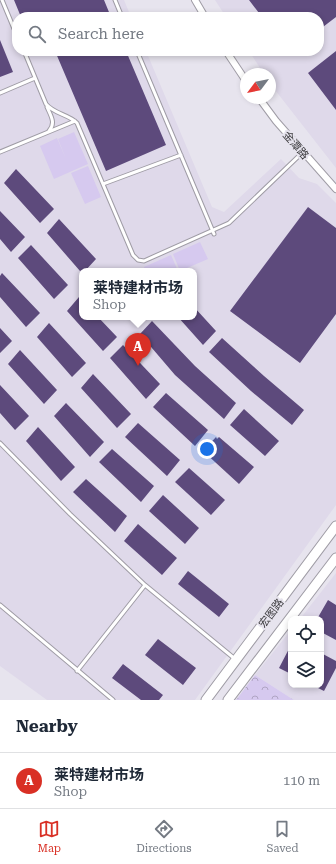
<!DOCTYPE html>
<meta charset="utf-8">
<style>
:root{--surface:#fff;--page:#f6f6f7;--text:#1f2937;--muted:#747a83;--line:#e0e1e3;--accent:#d93025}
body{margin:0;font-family:"Roboto Serif","Noto Sans SC",serif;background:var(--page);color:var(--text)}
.controls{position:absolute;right:12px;bottom:12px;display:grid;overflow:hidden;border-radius:8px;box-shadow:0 2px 6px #0003}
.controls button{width:36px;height:36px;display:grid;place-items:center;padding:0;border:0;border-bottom:1px solid var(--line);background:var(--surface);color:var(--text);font:20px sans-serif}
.compass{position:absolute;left:240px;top:68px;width:36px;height:36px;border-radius:50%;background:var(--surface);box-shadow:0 2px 6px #0003;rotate:238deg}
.you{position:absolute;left:207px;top:449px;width:14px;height:14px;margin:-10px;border:3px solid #fff;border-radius:50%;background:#1a73e8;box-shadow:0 0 0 6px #1a73e833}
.badge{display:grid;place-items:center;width:26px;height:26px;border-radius:50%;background:var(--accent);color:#fff;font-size:13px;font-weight:700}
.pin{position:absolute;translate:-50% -33px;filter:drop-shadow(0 1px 2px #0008)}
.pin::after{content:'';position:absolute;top:21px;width:14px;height:12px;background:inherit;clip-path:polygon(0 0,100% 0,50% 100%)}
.popup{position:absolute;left:79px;top:268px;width:118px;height:52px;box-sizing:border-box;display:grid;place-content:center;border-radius:8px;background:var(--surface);filter:drop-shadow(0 1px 3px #0005);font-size:13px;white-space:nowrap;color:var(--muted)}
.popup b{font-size:15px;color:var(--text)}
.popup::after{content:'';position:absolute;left:50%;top:100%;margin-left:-8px;border:8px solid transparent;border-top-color:var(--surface)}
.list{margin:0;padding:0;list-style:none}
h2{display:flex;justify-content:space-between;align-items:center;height:52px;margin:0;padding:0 16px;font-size:17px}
h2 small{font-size:13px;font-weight:400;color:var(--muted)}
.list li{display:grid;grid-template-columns:26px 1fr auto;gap:12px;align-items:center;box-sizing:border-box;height:56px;padding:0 16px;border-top:1px solid var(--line)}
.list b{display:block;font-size:15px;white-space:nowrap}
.list p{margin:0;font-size:13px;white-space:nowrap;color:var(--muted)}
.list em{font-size:13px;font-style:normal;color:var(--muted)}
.icon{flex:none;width:22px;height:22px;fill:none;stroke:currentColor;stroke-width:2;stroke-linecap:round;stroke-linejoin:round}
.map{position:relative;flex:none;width:336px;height:700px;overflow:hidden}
.search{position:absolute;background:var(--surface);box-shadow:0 2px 6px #0003;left:12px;right:12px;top:12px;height:44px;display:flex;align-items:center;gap:10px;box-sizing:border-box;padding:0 14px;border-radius:16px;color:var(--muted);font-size:15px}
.sheet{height:108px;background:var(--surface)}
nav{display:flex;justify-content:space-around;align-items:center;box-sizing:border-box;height:56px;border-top:1px solid var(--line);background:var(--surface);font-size:11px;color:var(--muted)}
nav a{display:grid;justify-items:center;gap:2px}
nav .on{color:var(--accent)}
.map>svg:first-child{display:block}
.built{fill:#dfd9ea;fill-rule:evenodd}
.park{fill:url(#park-crowns)}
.garden{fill:#d6c9ef}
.building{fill:#5d4a7c}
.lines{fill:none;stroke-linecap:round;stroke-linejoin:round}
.lane-casing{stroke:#9f9ca5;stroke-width:5}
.street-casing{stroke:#9f9ca5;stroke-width:8}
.secondary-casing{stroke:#9f9ca5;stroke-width:11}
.lane{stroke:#fff;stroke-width:3}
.street{stroke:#fff;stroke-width:6}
.secondary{stroke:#fff;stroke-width:9}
.labels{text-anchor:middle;stroke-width:4;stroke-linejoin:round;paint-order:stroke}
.street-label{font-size:11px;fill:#3c3b3e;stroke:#e7e4ee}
</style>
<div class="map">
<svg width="336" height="700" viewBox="0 0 336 700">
<defs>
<pattern id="park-crowns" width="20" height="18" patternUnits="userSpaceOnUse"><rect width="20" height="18" fill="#d6c9ef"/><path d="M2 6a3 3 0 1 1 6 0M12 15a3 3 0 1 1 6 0" fill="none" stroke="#afa4c3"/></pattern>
</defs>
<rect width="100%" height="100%" fill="#e7e4ee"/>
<!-- built -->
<path class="built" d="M 0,0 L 124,0 L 131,17 L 17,17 L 17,51 L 146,51 L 212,207 L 224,212 L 281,159 L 299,178 L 317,184 L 336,203 L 336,505 L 195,700 L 47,700 L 0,666 ZM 82,271 L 194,271 L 194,317 L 82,317 Z
M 215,0 L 336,0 L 336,168 L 275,90 L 270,82 L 270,74 L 264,74 L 249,51 L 319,51 L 319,17 L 226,17 Z
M 336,573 L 336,700 L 294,700 L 255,675 L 291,630 L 291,685 L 321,685 L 321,619 L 300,619 Z"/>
<!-- park -->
<path class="park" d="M 255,675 L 294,700 L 236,700 Z"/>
<!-- garden -->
<path class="garden" d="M 74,132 L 88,164 L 54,179 L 40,146 L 57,138 L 66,159 L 58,139 Z
M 88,166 L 101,197 L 85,204 L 71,173 Z
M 200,242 L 208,259 L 180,271 L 173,254 Z
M 171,255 L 178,271 L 145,271 L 144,267 Z"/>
<!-- building -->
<path class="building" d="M 14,0 L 104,0 L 111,17 L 21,17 Z
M 249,0 L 336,0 L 336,17 L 319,30 L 319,17 L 262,17 Z
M 0,40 L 13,72 L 0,77 Z
M 55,51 L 126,51 L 166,145 L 106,171 Z
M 336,51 L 336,110 L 308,73 Z
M 16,169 L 54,209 L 40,223 L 4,183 Z
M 308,207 L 336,228 L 336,314 L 300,363 L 230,311 Z
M 0,211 L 25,237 L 11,252 L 0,239 Z
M 59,219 L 96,259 L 85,271 L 80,271 L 47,233 Z
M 31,245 L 68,285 L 54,299 L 18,258 Z
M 2,273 L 40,313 L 26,327 L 0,297 L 0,276 Z
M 79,297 L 82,300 L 82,317 L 98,317 L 117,337 L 103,351 L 67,311 Z
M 194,307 L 216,331 L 203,345 L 178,317 L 194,317 Z
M 152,321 L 195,366 L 236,403 L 224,419 L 175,375 L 140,334 Z
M 49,323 L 86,363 L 72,377 L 37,337 Z
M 0,328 L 12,341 L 0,353 Z
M 222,338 L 264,376 L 304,410 L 292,425 L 251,391 L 209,352 Z
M 123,345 L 160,384 L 146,399 L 110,358 Z
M 20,350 L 57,390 L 44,404 L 8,364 Z
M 93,374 L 131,414 L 117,428 L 81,388 Z
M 0,385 L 29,416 L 15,430 L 0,413 Z
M 166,393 L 208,430 L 195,446 L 153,407 Z
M 66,403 L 104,442 L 90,457 L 54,416 Z
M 244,409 L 279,441 L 265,456 L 230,425 Z
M 138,423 L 180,460 L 167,476 L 125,437 Z
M 38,427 L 75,467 L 61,481 L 26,441 Z
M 216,437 L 217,439 L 219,437 L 254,467 L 239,484 L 203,451 Z
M 112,449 L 154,486 L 141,502 L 99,462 Z
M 189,468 L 225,500 L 211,515 L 175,482 Z
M 86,479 L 127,516 L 115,532 L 73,492 Z
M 163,495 L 199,528 L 185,544 L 149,511 Z
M 138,524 L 177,558 L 162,575 L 124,541 Z
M 188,571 L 229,604 L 219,617 L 178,584 Z
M 328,600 L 336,605 L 336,640 L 321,632 L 321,619 L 317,619 Z
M 158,639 L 196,668 L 183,685 L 145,655 Z
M 291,645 L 291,674 L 279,668 Z
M 321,653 L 336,661 L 336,668 L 324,691 L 312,685 L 321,685 Z
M 123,664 L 163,695 L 159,700 L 141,700 L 112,678 Z"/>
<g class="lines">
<!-- lane casing -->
<g class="lane-casing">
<path id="lane" d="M 2,0 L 17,36
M 115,0 L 122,17
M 24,51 L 46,104 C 54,114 68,114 77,123 L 133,255 L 138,260 L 144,261 L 229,223 L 303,152
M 137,51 L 214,234
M 0,93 L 35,78
M 47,107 C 51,116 56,123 49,131
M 0,152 L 75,121
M 103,184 L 181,155
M 0,443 L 70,514 L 145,585 L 235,659
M 0,605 L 113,700
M 77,671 L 145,585"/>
</g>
<!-- street casing -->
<g class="street-casing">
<path id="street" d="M 195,0 L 205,17
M 226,51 L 246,81
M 259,98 L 276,121 L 336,189"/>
</g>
<!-- secondary casing -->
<g class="secondary-casing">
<path id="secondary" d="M 206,700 L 336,526
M 228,700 L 336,558"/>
</g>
<!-- lane -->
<use href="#lane" class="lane"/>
<!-- street -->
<use href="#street" class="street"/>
<!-- secondary -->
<use href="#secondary" class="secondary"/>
</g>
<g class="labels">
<!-- street labels -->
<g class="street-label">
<text transform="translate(296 145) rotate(49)" y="4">金潭路</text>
<text transform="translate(271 613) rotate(-53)" y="4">宏图路</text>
</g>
</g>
</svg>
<div class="controls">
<button><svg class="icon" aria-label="locate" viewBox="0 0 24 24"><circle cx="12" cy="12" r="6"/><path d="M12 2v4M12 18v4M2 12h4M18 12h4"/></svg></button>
<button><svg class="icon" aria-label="layers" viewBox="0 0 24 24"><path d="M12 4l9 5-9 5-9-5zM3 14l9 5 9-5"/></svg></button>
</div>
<svg class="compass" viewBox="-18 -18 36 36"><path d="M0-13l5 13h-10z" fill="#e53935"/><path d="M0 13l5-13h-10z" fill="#747a83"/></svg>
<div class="you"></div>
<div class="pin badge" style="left:138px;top:366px">A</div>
<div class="popup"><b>莱特建材市场</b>Shop</div>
<div class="search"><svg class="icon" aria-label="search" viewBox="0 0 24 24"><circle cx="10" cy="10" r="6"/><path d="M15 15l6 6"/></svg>Search here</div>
</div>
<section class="sheet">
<h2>Nearby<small></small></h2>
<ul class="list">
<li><span class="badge">A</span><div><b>莱特建材市场</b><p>Shop</p></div><em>110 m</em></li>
</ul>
</section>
<nav>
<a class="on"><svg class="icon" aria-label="map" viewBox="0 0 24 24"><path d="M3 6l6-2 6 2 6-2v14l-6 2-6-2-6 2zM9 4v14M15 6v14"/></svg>Map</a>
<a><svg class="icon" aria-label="directions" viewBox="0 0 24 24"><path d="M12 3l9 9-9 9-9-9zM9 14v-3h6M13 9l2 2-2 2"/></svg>Directions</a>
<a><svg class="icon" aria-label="saved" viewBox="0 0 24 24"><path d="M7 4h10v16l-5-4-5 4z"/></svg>Saved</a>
</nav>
